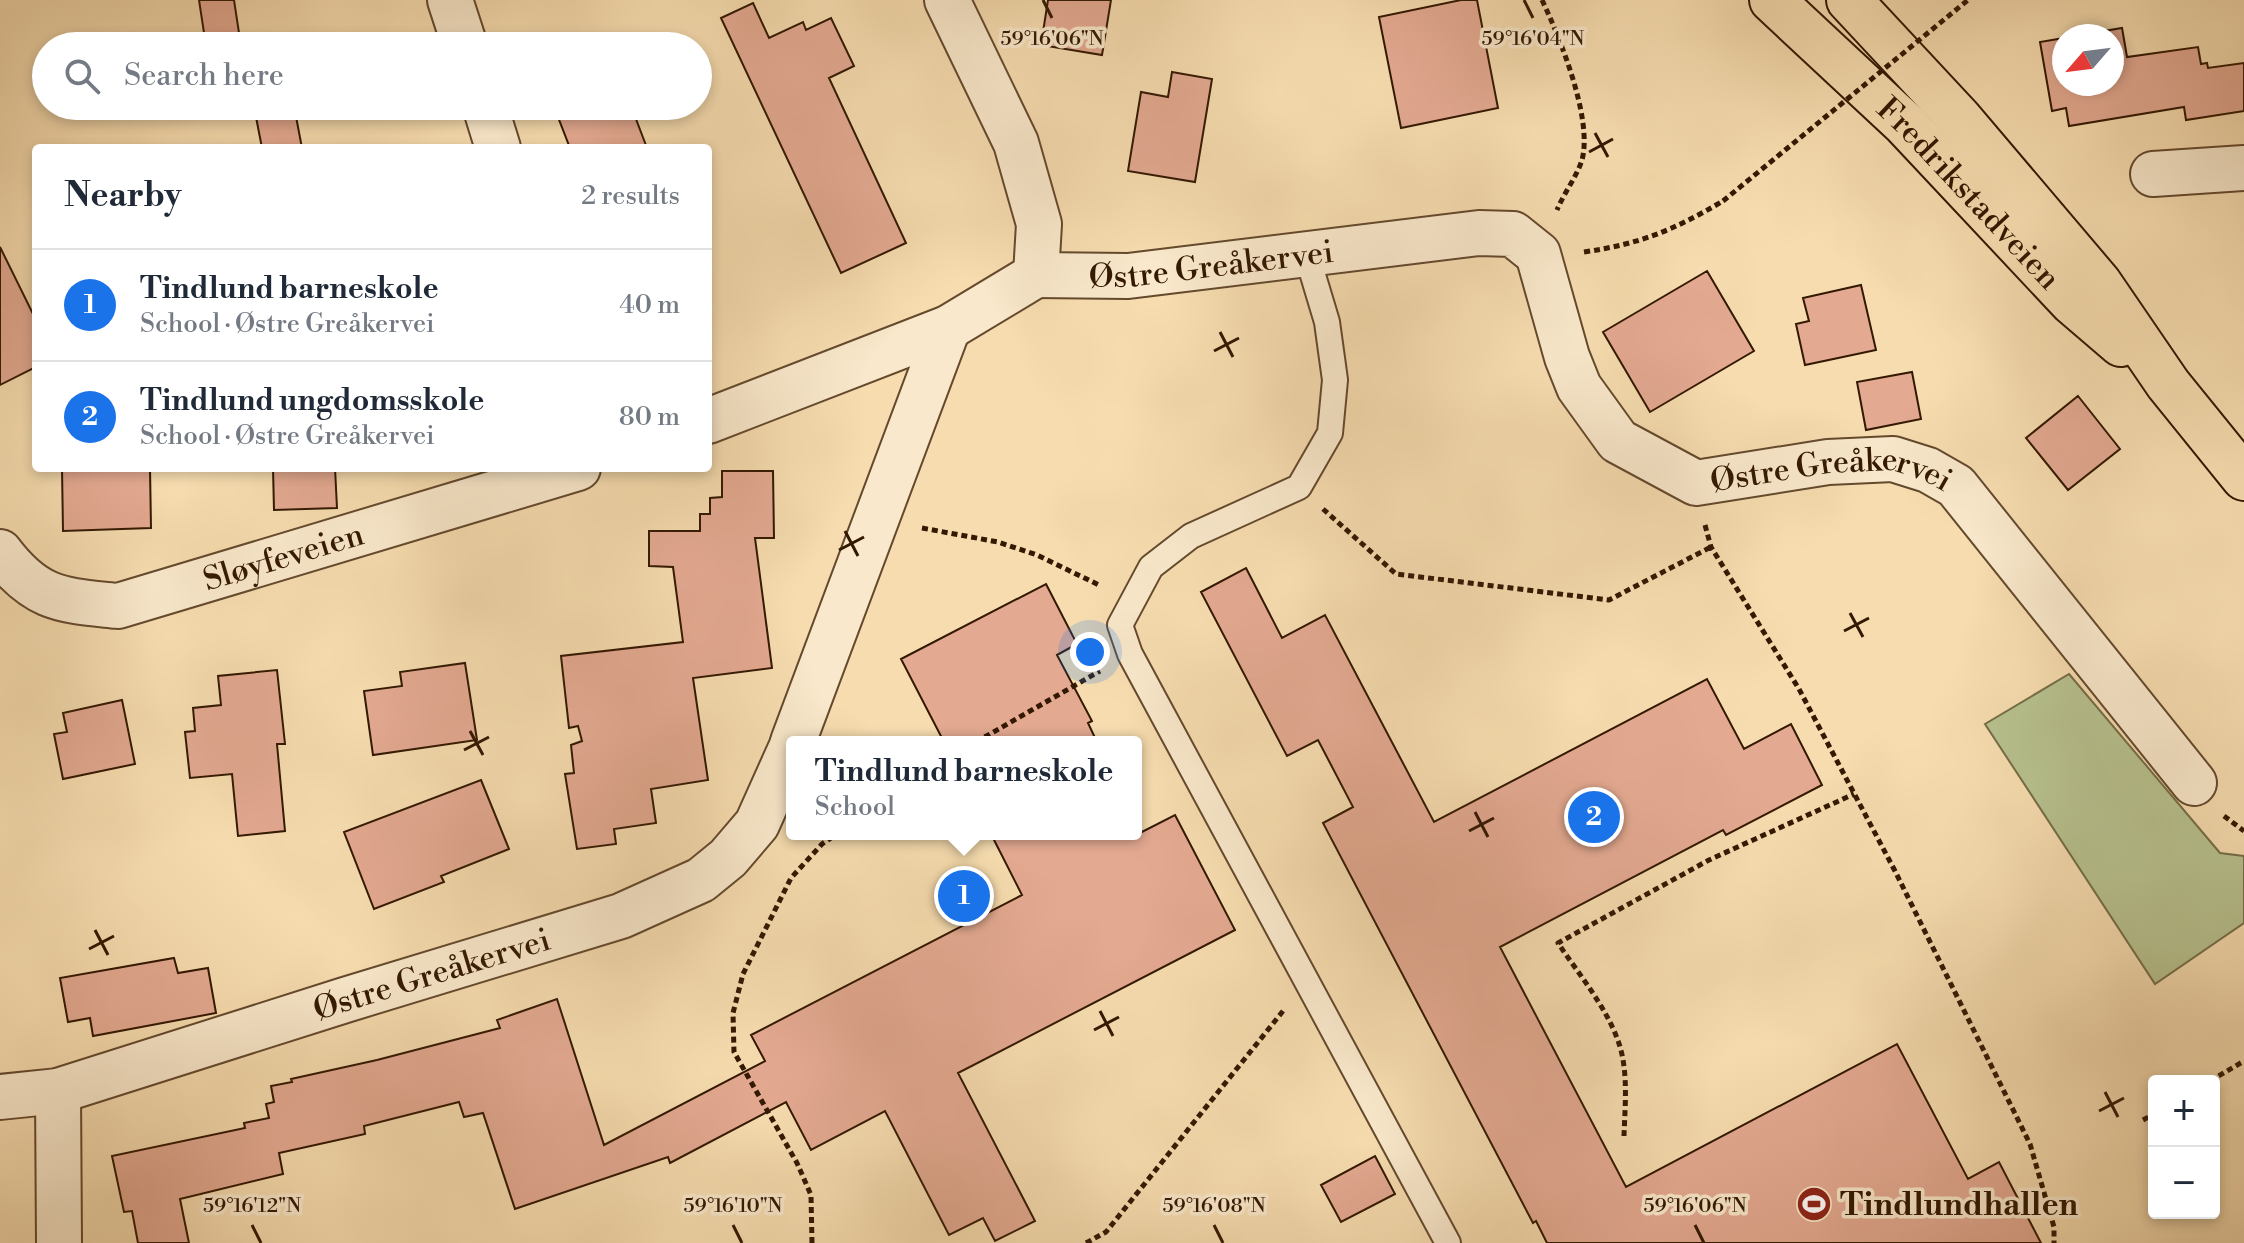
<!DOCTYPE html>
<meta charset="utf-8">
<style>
:root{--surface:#fff;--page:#f2f2f3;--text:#1f2937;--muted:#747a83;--line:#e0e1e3;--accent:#1a73e8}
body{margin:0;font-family:"Libre Bodoni",serif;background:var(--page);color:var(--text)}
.controls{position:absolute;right:24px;bottom:24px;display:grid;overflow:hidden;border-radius:8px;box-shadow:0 4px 12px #0003}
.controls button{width:72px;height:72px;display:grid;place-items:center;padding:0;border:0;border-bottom:2px solid var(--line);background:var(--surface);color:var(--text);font:40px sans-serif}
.compass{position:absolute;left:2052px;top:24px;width:72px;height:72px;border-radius:50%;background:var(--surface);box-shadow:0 4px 12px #0003;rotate:242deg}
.you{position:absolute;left:1090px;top:652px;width:28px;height:28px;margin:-20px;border:6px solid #fff;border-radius:50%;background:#1a73e8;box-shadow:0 0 0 12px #1a73e833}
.badge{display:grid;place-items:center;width:52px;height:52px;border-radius:50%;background:var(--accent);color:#fff;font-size:26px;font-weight:700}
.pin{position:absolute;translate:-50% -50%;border:4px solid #fff;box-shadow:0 2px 8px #0006}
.popup{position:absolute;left:786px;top:736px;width:356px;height:104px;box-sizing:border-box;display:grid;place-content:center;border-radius:8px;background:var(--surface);filter:drop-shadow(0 2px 6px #0005);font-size:26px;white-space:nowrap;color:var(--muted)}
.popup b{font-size:30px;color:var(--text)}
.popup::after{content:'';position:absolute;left:50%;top:100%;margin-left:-16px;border:16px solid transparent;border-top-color:var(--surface)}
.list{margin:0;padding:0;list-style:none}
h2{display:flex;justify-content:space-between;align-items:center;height:104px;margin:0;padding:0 32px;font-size:34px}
h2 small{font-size:26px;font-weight:400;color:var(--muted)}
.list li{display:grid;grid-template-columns:52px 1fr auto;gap:24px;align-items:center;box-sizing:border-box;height:112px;padding:0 32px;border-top:2px solid var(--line)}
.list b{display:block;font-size:30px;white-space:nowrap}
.list p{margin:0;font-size:26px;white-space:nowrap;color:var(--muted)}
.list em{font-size:26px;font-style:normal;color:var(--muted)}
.icon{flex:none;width:44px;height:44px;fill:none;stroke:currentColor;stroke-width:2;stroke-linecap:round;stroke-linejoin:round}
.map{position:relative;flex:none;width:2244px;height:1243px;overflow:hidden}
.search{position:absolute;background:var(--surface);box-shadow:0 4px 12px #0003;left:32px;top:32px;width:680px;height:88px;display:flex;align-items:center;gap:20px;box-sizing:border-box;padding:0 28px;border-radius:44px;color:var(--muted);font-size:30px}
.panel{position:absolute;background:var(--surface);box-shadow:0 4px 12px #0003;left:32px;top:144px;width:680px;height:328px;border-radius:8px}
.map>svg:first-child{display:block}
.green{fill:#b7c28f;stroke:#756d48;stroke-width:2}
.building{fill:#e3a991;stroke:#331802;stroke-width:2}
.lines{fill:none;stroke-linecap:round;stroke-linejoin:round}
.service-casing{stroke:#64492d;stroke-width:28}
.minor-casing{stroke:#64492d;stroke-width:48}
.primary-casing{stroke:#331802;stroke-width:48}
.path{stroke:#331802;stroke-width:5;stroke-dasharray:6 4;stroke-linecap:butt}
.service{stroke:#f9e8cb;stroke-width:24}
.minor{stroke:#f9e8cb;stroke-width:44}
.primary{stroke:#f6dcaf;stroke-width:44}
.path-bridge{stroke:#331802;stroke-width:5;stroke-dasharray:6 4;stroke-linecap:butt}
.ticks{fill:none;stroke:#331802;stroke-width:3}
.labels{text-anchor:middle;stroke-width:7;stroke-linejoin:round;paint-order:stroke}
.street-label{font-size:32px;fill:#331802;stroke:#f9e8cb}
.poi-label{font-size:32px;font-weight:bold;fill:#331802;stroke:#f9e8cb;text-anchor:start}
.ticks-label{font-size:20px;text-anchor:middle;fill:#331802;stroke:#f9e8cb;stroke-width:7;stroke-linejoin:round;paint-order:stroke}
</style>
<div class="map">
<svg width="2244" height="1243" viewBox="0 0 2244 1243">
<rect width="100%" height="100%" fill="#f6dcaf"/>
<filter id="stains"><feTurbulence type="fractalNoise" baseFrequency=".0025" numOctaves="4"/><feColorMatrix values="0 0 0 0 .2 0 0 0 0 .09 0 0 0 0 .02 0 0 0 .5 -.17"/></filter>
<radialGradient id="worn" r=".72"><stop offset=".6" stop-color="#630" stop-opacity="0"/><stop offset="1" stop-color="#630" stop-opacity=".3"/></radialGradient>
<!-- green -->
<path class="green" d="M 2069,674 L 2220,853 L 2244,856 L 2244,923 L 2155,984 L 1985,724 Z"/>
<!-- building -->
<path class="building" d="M 199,0 L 234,0 L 241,46 L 206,46 Z
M 1048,0 L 1111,0 L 1102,55 L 1041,45 Z
M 1461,0 L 1477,0 L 1498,108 L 1401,128 L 1379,17 Z
M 753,3 L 769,38 L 803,22 L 806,30 L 831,18 L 854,66 L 829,78 L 906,243 L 841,273 L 721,18 Z
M 2122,28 L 2127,57 L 2198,47 L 2201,64 L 2207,63 L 2208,68 L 2244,63 L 2244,111 L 2186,120 L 2184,107 L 2069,126 L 2066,108 L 2052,111 L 2040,42 L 2064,38 L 2064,84 L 2112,84 L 2112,36 L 2075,36 Z
M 1172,72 L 1212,79 L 1195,182 L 1128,171 L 1141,92 L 1168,97 Z
M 283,106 L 294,106 L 302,148 L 262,148 L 255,112 Z
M 587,106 L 631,106 L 647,148 L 570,148 L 558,117 Z
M 0,247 L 36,320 L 36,367 L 0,385 Z
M 1707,271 L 1754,351 L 1650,412 L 1603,332 Z
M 1861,285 L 1876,350 L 1805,365 L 1796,324 L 1809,321 L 1803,298 Z
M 1912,372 L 1921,419 L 1866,430 L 1857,382 Z
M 2078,396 L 2120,449 L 2068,490 L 2026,438 Z
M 62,468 L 150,468 L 151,528 L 63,531 Z
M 273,468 L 335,468 L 337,508 L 274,510 Z
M 722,471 L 773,471 L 774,538 L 755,538 L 772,668 L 693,678 L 708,780 L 651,789 L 656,823 L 614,829 L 616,844 L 577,849 L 565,774 L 574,773 L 571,745 L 582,741 L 578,726 L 569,728 L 561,656 L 683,642 L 673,567 L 649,566 L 649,531 L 700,531 L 700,514 L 710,514 L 710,498 L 722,497 Z
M 1246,568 L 1282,638 L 1325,615 L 1434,822 L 1707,679 L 1744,749 L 1791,724 L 1822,785 L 1726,835 L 1723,830 L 1500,947 L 1626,1187 L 1897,1044 L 1968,1179 L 1999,1162 L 2041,1243 L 1547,1243 L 1536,1221 L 1533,1223 L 1323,823 L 1353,807 L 1318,740 L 1287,756 L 1201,592 Z
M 1046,584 L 1077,644 L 1057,655 L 1092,721 L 1088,723 L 1097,742 L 944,742 L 901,659 Z
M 465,663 L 477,740 L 373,755 L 364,691 L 402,686 L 400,672 Z
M 277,670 L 285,744 L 277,744 L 285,831 L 238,836 L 232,774 L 190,778 L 185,732 L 195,731 L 193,708 L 221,705 L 218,676 Z
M 122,700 L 135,764 L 63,779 L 54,734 L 67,732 L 63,713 Z
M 481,780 L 509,849 L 441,876 L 444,882 L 374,909 L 344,832 Z
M 1175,815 L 1235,930 L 958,1073 L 1035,1221 L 995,1241 L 983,1218 L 949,1235 L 885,1111 L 811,1150 L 786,1102 L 670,1163 L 668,1157 L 515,1209 L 483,1113 L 464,1117 L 459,1102 L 364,1126 L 365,1134 L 279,1153 L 283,1174 L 180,1199 L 189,1243 L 138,1243 L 132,1211 L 124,1212 L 112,1156 L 245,1128 L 244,1123 L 269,1118 L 266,1104 L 274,1102 L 271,1086 L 292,1082 L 291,1079 L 377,1060 L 500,1028 L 497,1020 L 557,999 L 604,1145 L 765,1061 L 751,1035 L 1022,895 L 991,834 L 1138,834 Z
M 174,958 L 178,973 L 208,968 L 216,1013 L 93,1036 L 90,1018 L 68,1022 L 60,978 Z
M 1375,1156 L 1395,1194 L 1341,1222 L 1321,1185 Z"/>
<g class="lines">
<!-- service casing -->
<g class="service-casing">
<path id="service" d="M 1306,252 L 1327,322 L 1335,380 L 1330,433 L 1299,487 L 1191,536 L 1151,567 L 1120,625 L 1130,654 L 1448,1243"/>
</g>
<!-- minor casing -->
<g class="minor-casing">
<g id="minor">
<path d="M 450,0 L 465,46"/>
<path d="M 485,106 L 498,148"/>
<path d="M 2153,174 L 2244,168"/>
<path id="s1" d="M 1036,275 L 1128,276 L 1479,233 L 1513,234 L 1538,254 L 1567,357 L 1579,387 L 1618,441 L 1696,483 L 1828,462 L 1893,459 L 1928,470 L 1956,486 L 2194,783"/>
<path d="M 708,421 L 948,328 L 1036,275 L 1039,224 L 1016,143 L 947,0"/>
<path id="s2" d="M 0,552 C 37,601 62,600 118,606 L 578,468"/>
<path d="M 793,742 L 948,328"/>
<path d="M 58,1091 L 59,1243"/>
<path id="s3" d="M 0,1097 L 58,1091 L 345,1000 L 621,916 L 701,880 L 728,858 L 757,824 L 792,746"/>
</g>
</g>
<!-- primary casing -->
<g class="primary-casing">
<g id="primary">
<path id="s4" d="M 1772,0 L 1905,124 L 2072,302 L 2121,344"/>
<path d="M 1849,0 L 1959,118 L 2099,283 L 2168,384 L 2244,478"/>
</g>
</g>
<!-- path -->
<path class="path" d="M 1542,0 C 1560,38 1593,119 1582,160 C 1576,178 1564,193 1557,210
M 1584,252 C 1640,244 1674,230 1723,201
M 1323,509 L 1396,574 L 1609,600 L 1711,547
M 1705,525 L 1711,547 L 1799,689 L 1895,871 L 2030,1144 L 2054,1227 L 2054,1243
M 922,528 L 998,542 L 1037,555 L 1101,586
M 976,742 L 1100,671
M 2224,816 L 2244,831
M 2210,1081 L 2244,1061
M 2143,1120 L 2154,1114
M 1624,1136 C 1625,1104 1629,1068 1617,1038 C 1604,1004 1578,973 1558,943 L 1709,860 L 1854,794
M 812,1243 L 811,1195 L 797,1163 L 734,1052 L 733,1013 L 743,974 L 791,878 L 822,844 L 837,834
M 1086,1243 L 1106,1232 L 1283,1011"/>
<!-- service -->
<use href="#service" class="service"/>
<!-- minor -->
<use href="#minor" class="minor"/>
<!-- primary -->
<use href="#primary" class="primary"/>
<!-- path-bridge -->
<path class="path-bridge" d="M 1723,201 L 1968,0"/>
</g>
<!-- ticks -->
<path class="ticks" d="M 1043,0 L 1052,18M 1524,0 L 1533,18M 1595,133 L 1608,157M 1589,152 L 1613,139M 1220,332 L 1233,357M 1214,351 L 1239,338M 845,531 L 858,556M 839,550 L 864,537M 1850,613 L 1863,637M 1844,631 L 1869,618M 470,731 L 483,755M 464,750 L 489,737M 1475,812 L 1488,837M 1469,831 L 1494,818M 95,930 L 108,955M 89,949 L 114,936M 1100,1011 L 1113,1036M 1094,1030 L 1119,1017M 2105,1092 L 2118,1117M 2099,1111 L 2124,1098M 252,1225 L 261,1243M 733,1225 L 742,1243M 1214,1225 L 1223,1243M 1695,1225 L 1704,1243"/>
<!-- icons -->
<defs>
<g id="stadium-disc" transform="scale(1.8)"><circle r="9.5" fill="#8f2418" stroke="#f9e8cb"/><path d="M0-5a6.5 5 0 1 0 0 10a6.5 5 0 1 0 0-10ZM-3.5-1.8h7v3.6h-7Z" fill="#fff"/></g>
</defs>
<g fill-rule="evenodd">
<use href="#stadium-disc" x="1814" y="1204"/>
</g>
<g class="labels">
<!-- street labels -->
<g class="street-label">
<text dy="11" stroke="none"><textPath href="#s4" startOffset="276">Fredrikstadveien</textPath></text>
<text dy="11" stroke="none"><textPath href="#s1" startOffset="176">Østre Greåkervei</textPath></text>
<text dy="11" stroke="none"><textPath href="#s1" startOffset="944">Østre Greåkervei</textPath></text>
<text dy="11" stroke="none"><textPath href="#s2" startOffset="308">Sløyfeveien</textPath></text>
<text dy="11" stroke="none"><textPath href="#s3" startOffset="450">Østre Greåkervei</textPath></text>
</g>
<!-- poi labels -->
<g class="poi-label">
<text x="1840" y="1215">Tindlundhallen</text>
</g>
</g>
<g class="ticks-label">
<text x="1052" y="45">59°16'06"N</text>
<text x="1533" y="45">59°16'04"N</text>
<text x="252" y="1212">59°16'12"N</text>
<text x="733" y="1212">59°16'10"N</text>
<text x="1214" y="1212">59°16'08"N</text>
<text x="1695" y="1212">59°16'06"N</text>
</g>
<rect width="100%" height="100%" filter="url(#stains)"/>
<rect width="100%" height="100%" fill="url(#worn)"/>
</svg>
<div class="controls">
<button>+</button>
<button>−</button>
</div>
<svg class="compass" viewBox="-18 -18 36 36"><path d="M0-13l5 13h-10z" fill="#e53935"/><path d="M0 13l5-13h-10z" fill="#747a83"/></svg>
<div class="you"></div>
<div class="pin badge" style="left:964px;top:896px">1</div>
<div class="popup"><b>Tindlund barneskole</b>School</div>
<div class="pin badge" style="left:1594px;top:817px">2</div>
<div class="search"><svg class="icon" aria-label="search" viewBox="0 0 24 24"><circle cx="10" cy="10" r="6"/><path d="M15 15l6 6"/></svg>Search here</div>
<section class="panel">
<h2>Nearby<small>2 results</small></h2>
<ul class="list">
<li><span class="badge">1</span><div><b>Tindlund barneskole</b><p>School · Østre Greåkervei</p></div><em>40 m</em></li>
<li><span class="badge">2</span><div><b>Tindlund ungdomsskole</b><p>School · Østre Greåkervei</p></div><em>80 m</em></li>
</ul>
</section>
</div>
